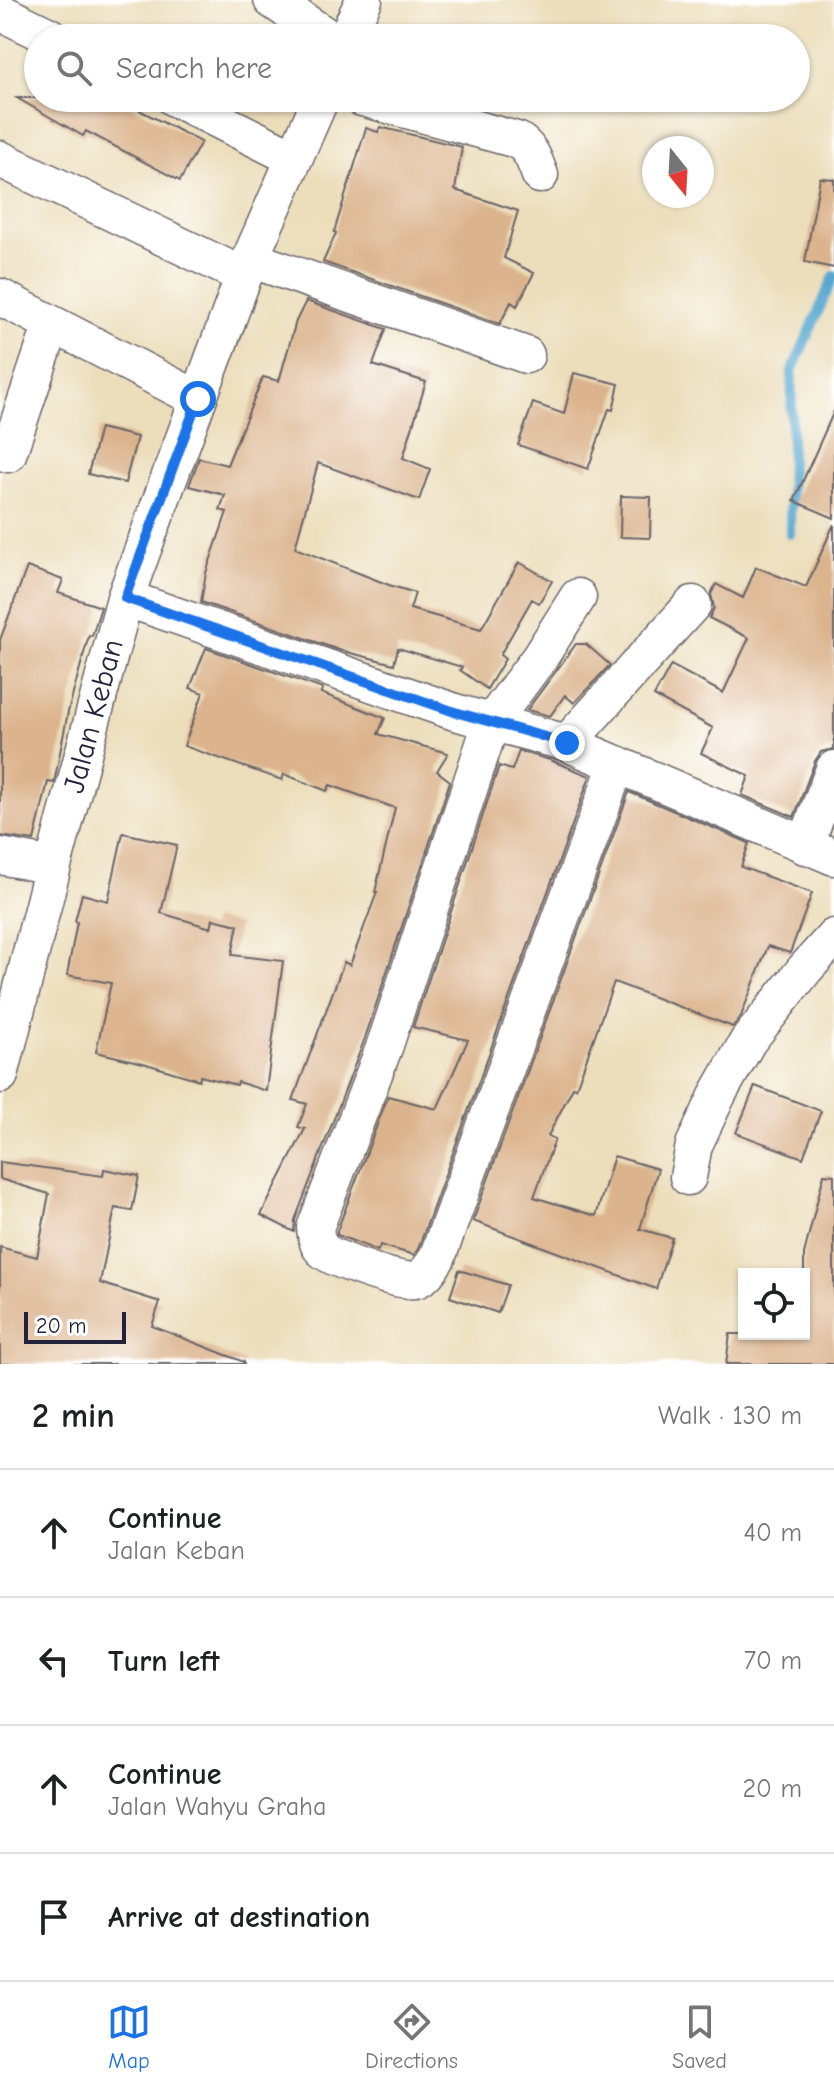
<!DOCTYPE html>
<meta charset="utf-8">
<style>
:root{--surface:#fff;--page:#f2f2f2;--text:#202124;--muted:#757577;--line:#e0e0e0;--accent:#1a73e8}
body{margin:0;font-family:"Comic Neue",sans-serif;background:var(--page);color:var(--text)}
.controls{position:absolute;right:24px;bottom:24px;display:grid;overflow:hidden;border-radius:0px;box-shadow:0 2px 6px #0004}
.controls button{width:72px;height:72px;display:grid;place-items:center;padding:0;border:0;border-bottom:2px solid var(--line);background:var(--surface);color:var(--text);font:40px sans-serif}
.compass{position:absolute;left:642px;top:136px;width:72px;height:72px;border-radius:50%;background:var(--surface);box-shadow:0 2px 6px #0004;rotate:162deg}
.scale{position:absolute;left:24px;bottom:20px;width:102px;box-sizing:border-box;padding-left:8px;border:4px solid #22223b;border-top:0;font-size:22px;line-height:28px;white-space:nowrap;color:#22223b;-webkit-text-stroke:6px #fff;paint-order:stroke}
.stop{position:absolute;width:24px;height:24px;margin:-18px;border:6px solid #1a73e8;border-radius:50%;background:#fff}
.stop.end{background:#1a73e8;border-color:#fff;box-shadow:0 2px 8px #0008}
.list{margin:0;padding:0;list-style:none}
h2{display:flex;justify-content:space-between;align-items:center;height:104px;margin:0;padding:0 32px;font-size:34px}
h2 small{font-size:26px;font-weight:400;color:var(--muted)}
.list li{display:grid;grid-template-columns:52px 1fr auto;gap:24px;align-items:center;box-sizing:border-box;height:128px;padding:0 32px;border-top:2px solid var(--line)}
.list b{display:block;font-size:30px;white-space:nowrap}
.list p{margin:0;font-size:26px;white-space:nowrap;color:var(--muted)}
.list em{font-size:26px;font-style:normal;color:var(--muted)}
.icon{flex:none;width:44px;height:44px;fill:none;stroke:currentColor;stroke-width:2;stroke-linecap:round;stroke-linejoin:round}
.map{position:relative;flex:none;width:834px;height:1364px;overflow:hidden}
.search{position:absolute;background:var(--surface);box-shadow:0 2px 6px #0004;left:24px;right:24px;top:24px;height:88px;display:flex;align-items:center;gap:20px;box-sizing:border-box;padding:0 28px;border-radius:44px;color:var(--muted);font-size:30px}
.sheet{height:616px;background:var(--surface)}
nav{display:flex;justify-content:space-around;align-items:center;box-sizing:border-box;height:112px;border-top:2px solid var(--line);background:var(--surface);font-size:22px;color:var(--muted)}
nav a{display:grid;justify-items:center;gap:4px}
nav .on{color:var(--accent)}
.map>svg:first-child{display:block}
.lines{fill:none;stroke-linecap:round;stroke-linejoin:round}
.stream{stroke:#55a7d0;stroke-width:10}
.building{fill:#dbb48d}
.street-casing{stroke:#696468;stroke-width:39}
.street{stroke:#fff;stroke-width:36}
.route{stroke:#1a73e8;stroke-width:10}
.labels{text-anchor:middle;stroke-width:8;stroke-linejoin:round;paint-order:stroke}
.street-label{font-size:30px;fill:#22223b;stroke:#fff}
</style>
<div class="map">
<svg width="834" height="1364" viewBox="0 0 834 1364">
<rect width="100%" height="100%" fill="#fff"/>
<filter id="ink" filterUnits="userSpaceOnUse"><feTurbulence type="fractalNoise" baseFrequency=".0125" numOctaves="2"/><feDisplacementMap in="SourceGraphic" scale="16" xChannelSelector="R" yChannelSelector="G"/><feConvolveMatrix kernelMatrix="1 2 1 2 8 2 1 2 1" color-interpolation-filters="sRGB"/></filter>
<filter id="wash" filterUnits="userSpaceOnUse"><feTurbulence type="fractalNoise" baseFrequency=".006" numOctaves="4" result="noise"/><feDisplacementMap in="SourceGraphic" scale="32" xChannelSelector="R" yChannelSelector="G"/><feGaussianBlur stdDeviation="1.8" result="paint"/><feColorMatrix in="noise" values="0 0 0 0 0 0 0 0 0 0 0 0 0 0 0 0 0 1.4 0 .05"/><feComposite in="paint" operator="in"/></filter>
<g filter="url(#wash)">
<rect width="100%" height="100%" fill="#ecdebb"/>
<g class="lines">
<!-- stream -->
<path class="stream" d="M 790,534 L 792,371 L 834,276"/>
</g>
<g id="blocks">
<!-- building -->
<path class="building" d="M 17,98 L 116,98 L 201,142 L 180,181 L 86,131 L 83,136 Z
M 380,127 L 462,147 L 455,190 L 518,211 L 504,258 L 534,273 L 517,306 L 511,302 L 500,324 L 323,262 L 336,233 L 334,232 L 366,128 L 378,132 Z
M 820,178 L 834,179 L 834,268 L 805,262 Z
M 306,301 L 386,329 L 373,365 L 426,382 L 403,458 L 430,469 L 419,500 L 318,463 L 295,548 L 389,585 L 415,593 L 410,609 L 481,629 L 519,562 L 552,581 L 539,603 L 532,599 L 500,655 L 505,659 L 487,689 L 460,670 L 462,667 L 398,648 L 394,664 L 339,650 L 201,602 L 206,573 L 227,512 L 220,510 L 225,495 L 189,486 L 199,458 L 227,465 L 263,377 L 279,381 L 296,321 Z
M 574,373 L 619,384 L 613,410 L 609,409 L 588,469 L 518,445 L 533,403 L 564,414 Z
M 834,411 L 834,518 L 794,501 Z
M 100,428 L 137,437 L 125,483 L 88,474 Z
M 621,496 L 651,497 L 650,538 L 620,537 Z
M 834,524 L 834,749 L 821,752 L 815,761 L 794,817 L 742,795 L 749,776 L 701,753 L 713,728 L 654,696 L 671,665 L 723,693 L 749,638 L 709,618 L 714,608 L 711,594 L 716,584 L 743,598 L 756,567 L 806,587 Z
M 27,567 L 63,580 L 58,593 L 101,607 L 92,636 L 89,635 L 68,712 L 54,783 L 48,782 L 34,841 L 0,836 L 0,640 Z
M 576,644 L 586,644 L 610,665 L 574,703 L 565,695 L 550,716 L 527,710 Z
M 206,648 L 323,689 L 321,693 L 385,718 L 378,734 L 448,753 L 437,771 L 450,781 L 365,1038 L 295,1220 L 294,1232 L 261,1215 L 305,1129 L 298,1127 L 307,1104 L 293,1100 L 344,962 L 350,965 L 377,892 L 375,892 L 395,808 L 330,785 L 327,791 L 284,774 L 282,780 L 184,746 L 203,693 L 190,688 Z
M 519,751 L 550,760 L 590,776 L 418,1249 L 414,1255 L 380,1245 L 378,1251 L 340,1236 L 337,1235 L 337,1231 L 388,1096 L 437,1109 L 468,1040 L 413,1027 L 499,766 L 512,770 Z
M 629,792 L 749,843 L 741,867 L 812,893 L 790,953 L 768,946 L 741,1016 L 733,1027 L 614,982 L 576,1088 L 573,1087 L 548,1136 L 555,1139 L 534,1197 L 596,1216 L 614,1156 L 658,1169 L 640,1229 L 672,1238 L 656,1289 L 473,1221 Z
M 123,833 L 177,845 L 161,913 L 211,928 L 213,919 L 238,925 L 232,955 L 283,961 L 266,1091 L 238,1082 L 237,1085 L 200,1076 L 199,1080 L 143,1063 L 96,1052 L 111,983 L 67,975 L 77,922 L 75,921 L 82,894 L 108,901 Z
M 755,1086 L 821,1111 L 803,1158 L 736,1133 Z
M 0,1162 L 103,1176 L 104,1169 L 139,1176 L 132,1211 L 115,1208 L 100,1283 L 160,1302 L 152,1326 L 244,1362 L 244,1364 L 0,1364 L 0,1247 L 37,1257 L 49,1194 L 0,1179 Z
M 824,1174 L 834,1175 L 834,1364 L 726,1364 L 730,1334 L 804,1334 L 804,1254 Z
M 459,1270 L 508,1285 L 498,1313 L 450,1297 Z"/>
</g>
</g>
<g filter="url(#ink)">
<use href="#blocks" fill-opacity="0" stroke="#696468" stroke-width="2"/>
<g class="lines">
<!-- street casing -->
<g class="street-casing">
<path id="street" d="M 272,0 L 329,38
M 0,12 L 53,38
M 346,38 L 364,0
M 174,98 L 294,158
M 362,98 L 517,140 C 531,148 534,160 540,175
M 0,159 L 244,276
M 250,259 L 526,355
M 0,297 L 198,399
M 8,454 L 52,324
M 578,597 L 540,657 L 491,723 L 385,1045 L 315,1228 C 316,1236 317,1246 324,1251 C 335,1260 403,1284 415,1280 C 426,1277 431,1267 437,1258 L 617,764
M 125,598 L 455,712 L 567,743 L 834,857
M 567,743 L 693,604
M 805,846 L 834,769
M 0,856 L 53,866
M 0,1075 L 53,866 L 125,598 L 250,259 L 321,98
M 688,1177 L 694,1145 L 719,1092 L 748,1041 L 805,969 L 834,937"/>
</g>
<!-- street -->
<use href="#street" class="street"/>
</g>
</g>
<g class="lines" filter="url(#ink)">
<!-- route -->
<path class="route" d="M 198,399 L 125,598 L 455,712 L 567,743"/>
</g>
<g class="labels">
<!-- street labels -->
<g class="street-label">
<text transform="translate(93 716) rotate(-75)" y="10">Jalan Keban</text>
</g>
</g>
</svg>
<div class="controls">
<button><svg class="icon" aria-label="locate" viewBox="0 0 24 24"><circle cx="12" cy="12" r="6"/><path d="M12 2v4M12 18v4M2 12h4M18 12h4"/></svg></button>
</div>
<svg class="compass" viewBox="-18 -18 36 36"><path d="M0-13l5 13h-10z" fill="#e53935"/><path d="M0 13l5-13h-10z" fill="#757577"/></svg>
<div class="scale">20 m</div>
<div class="stop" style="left:198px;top:399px"></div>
<div class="stop end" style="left:567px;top:743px"></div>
<div class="search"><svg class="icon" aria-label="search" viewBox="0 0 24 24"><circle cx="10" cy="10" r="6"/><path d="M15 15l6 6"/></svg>Search here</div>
</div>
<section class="sheet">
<h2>2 min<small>Walk · 130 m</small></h2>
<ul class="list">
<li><svg class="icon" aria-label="ahead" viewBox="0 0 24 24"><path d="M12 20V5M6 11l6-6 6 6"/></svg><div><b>Continue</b><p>Jalan Keban</p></div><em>40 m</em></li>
<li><svg class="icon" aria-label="left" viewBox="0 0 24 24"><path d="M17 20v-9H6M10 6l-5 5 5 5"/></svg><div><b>Turn left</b></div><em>70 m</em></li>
<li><svg class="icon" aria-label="ahead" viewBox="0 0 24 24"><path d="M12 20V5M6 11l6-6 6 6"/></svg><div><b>Continue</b><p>Jalan Wahyu Graha</p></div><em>20 m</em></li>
<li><svg class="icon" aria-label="arrive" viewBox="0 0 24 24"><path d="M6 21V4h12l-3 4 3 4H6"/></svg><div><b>Arrive at destination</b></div></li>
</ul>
</section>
<nav>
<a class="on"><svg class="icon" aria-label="map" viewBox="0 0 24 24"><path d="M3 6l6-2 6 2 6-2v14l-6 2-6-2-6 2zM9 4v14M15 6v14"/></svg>Map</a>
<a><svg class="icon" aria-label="directions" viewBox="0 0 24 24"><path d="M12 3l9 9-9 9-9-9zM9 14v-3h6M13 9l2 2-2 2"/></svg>Directions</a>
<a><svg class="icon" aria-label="saved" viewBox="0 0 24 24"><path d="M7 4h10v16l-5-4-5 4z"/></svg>Saved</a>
</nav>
